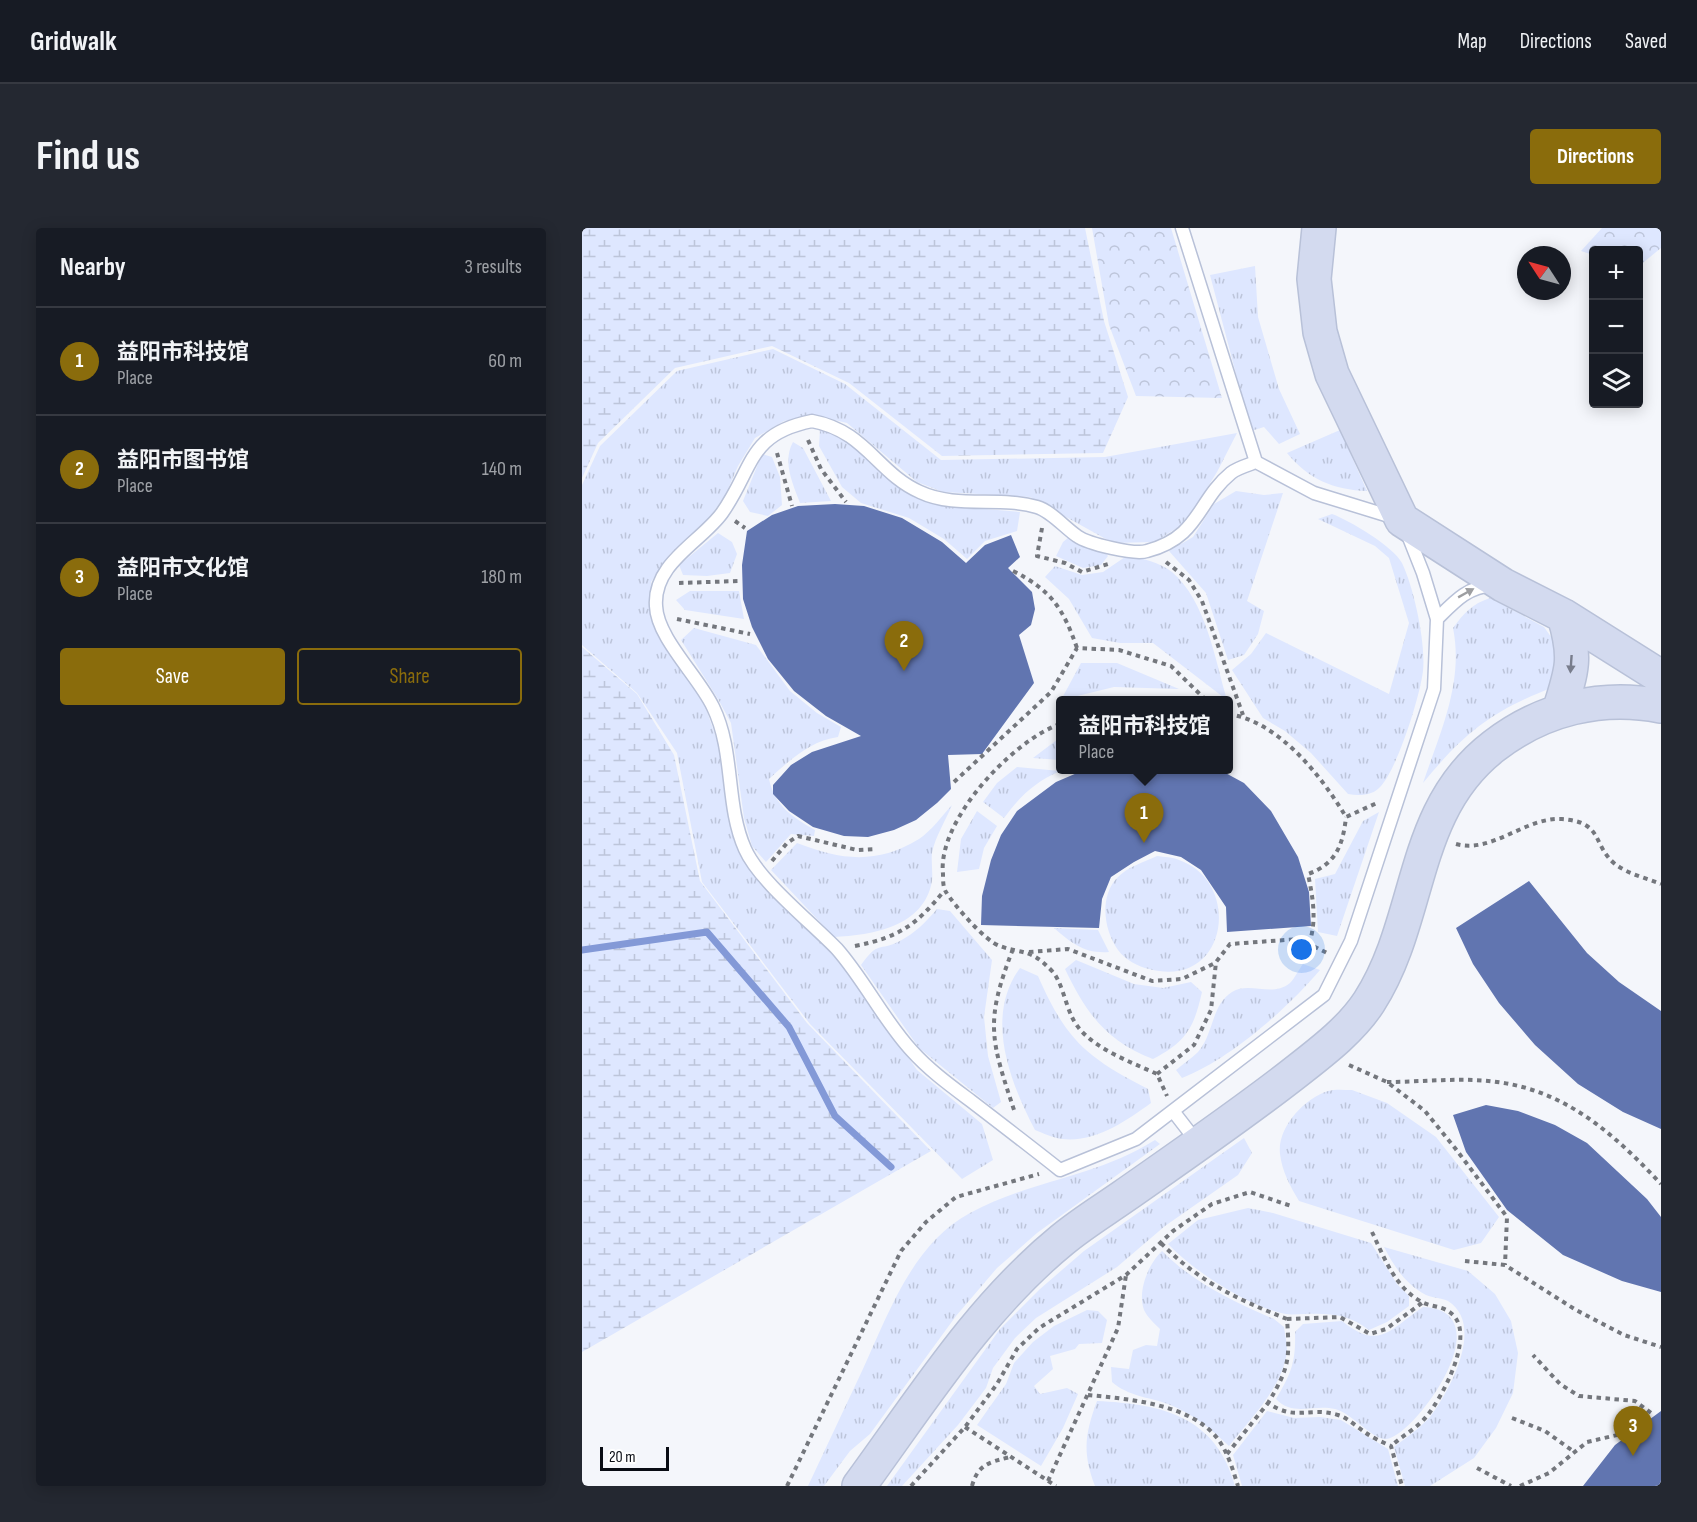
<!DOCTYPE html>
<meta charset="utf-8">
<style>
:root{--surface:#171b24;--page:#242831;--text:#f1f3f6;--muted:#9ea1a6;--line:#363941;--accent:#8a6c0c}
body{margin:0;font-family:"Sofia Sans Condensed","Noto Sans SC",sans-serif;background:var(--page);color:var(--text)}
.controls{position:absolute;right:18px;top:18px;display:grid;overflow:hidden;border-radius:6px;box-shadow:0 3px 15px #0003}
.controls button{width:54px;height:54px;display:grid;place-items:center;padding:0;border:0;border-bottom:2px solid var(--line);background:var(--surface);color:var(--text);font:30px sans-serif}
.compass{position:absolute;left:935px;top:18px;width:54px;height:54px;border-radius:50%;background:var(--surface);box-shadow:0 3px 15px #0003;rotate:306deg}
.scale{position:absolute;left:18px;bottom:15px;width:69px;box-sizing:border-box;padding-left:6px;border:3px solid #090c14;border-top:0;font-size:16px;line-height:21px;white-space:nowrap;color:#090c14;-webkit-text-stroke:4px #fff;paint-order:stroke}
.you{position:absolute;left:720px;top:722px;width:21px;height:21px;margin:-15px;border:4px solid #fff;border-radius:50%;background:#1a73e8;box-shadow:0 0 0 9px #1a73e833}
.badge{display:grid;place-items:center;width:39px;height:39px;border-radius:50%;background:var(--accent);color:#fff;font-size:20px;font-weight:700}
.pin{position:absolute;translate:-50% -50px;filter:drop-shadow(0 2px 3px #0008)}
.pin::after{content:'';position:absolute;top:32px;width:21px;height:18px;background:inherit;clip-path:polygon(0 0,100% 0,50% 100%)}
.popup{position:absolute;left:474px;top:468px;width:177px;height:78px;box-sizing:border-box;display:grid;place-content:center;border-radius:6px;background:var(--surface);filter:drop-shadow(0 2px 4px #0005);font-size:20px;white-space:nowrap;color:var(--muted)}
.popup b{font-size:22px;color:var(--text)}
.popup::after{content:'';position:absolute;left:50%;top:100%;margin-left:-12px;border:12px solid transparent;border-top-color:var(--surface)}
.list{margin:0;padding:0;list-style:none}
h2{display:flex;justify-content:space-between;align-items:center;height:78px;margin:0;padding:0 24px;font-size:26px}
h2 small{font-size:20px;font-weight:400;color:var(--muted)}
.list li{display:grid;grid-template-columns:39px 1fr auto;gap:18px;align-items:center;box-sizing:border-box;height:108px;padding:0 24px;border-top:2px solid var(--line)}
.list b{display:block;font-size:22px;white-space:nowrap}
.list p{margin:0;font-size:20px;white-space:nowrap;color:var(--muted)}
.list em{font-size:20px;font-style:normal;color:var(--muted)}
.actions{display:flex;gap:12px;padding:18px 24px}
.actions a{flex:1;padding:14px 0;border:2px solid var(--accent);border-radius:6px;text-align:center;font-size:21px;color:var(--accent)}
.actions .main{background:var(--accent);color:#fff}
.icon{flex:none;width:33px;height:33px;fill:none;stroke:currentColor;stroke-width:2;stroke-linecap:round;stroke-linejoin:round}
.map{position:relative;flex:none;width:1079px;height:1258px;overflow:hidden;border-radius:6px}
header{display:flex;align-items:center;gap:36px;box-sizing:border-box;height:84px;padding:0 30px;background:var(--surface);border-bottom:2px solid var(--line)}
header strong{font-size:28px}
nav{display:flex;gap:33px;margin-inline-start:auto;font-size:21px}
.intro{display:flex;align-items:center;justify-content:space-between;box-sizing:border-box;height:144px;padding:0 36px}
h1{margin:0;font-size:42px}
.button{padding:15px 27px;border-radius:6px;background:var(--accent);color:#fff;font-size:21px;font-weight:700}
main{display:flex;gap:36px;padding:0 36px}
aside{flex:1;background:var(--surface);border-radius:6px;box-shadow:0 3px 15px #0003}
.map>svg:first-child{display:block}
.grass{fill:url(#grass-tufts)}
.forest{fill:url(#forest-crowns)}
.wetland{fill:url(#wetland-marsh)}
.lines{fill:none;stroke-linecap:round;stroke-linejoin:round}
.stream{stroke:#8399d7;stroke-width:7}
.building{fill:#6175b0}
.lane-casing{stroke:#b8c1d8;stroke-width:15}
.secondary-casing{stroke:#b8c1d8;stroke-width:36}
.path{stroke:#74777d;stroke-width:4;stroke-dasharray:4.5 4.5;stroke-linecap:butt}
.lane{stroke:#fff;stroke-width:12}
.secondary{stroke:#d3daef;stroke-width:33}
.oneway{fill:#9d9ea1}
.oneway2{fill:#787d8c}
</style>
<header>
<strong>Gridwalk</strong>
<nav><a>Map</a><a>Directions</a><a>Saved</a></nav>
</header>
<div class="intro"><h1>Find us</h1><a class="button">Directions</a></div>
<main>
<aside>
<h2>Nearby<small>3 results</small></h2>
<ul class="list">
<li><span class="badge">1</span><div><b>益阳市科技馆</b><p>Place</p></div><em>60 m</em></li>
<li><span class="badge">2</span><div><b>益阳市图书馆</b><p>Place</p></div><em>140 m</em></li>
<li><span class="badge">3</span><div><b>益阳市文化馆</b><p>Place</p></div><em>180 m</em></li>
</ul>
<div class="actions"><a class="main">Save</a><a>Share</a></div>
</aside>
<div class="map">
<svg width="1079" height="1258" viewBox="0 0 1079 1258">
<defs>
<pattern id="grass-tufts" width="24" height="20" patternUnits="userSpaceOnUse" patternTransform="scale(1.5)"><rect width="24" height="20" fill="#dee7ff"/><path d="M3 7l-1-3M5 7V3M7 7l1-3M15 17l-1-3M17 17v-4M19 17l1-3" fill="none" stroke="#bdc5da"/></pattern>
<pattern id="forest-crowns" width="20" height="18" patternUnits="userSpaceOnUse" patternTransform="scale(1.5)"><rect width="20" height="18" fill="#dee7ff"/><path d="M2 6a3 3 0 1 1 6 0M12 15a3 3 0 1 1 6 0" fill="none" stroke="#bdc5da"/></pattern>
<pattern id="wetland-marsh" width="20" height="14" patternUnits="userSpaceOnUse" patternTransform="scale(1.5)"><rect width="20" height="14" fill="#dee7ff"/><path d="M1 5h8M5 5V1M11 12h8M15 12V8" fill="none" stroke="#bdc5da"/></pattern>
</defs>
<rect width="100%" height="100%" fill="#f4f6fb"/>
<!-- grass -->
<path class="grass" d="M 673,38 L 676,89 L 697,161 L 718,206 L 697,216 L 682,199 L 669,203 L 628,47 Z
M 191,121 L 263,156 L 359,232 L 523,229 L 655,205 L 635,244 L 604,294 L 573,314 L 531,315 L 448,269 L 361,264 L 335,254 L 265,195 L 231,187 L 202,193 L 173,210 L 156,238 L 143,268 L 124,294 L 88,326 L 69,354 L 68,384 L 79,411 L 122,475 L 137,518 L 147,585 L 156,621 L 175,649 L 247,721 L 275,755 L 335,842 L 400,896 L 411,932 L 380,951 L 228,796 L 120,654 L 95,525 L 55,465 L 0,417 L 0,257 L 18,218 L 95,143 Z
M 238,201 L 264,209 L 317,256 L 339,271 L 369,278 L 438,284 L 435,303 L 403,313 L 385,331 L 362,311 L 327,290 L 279,275 L 260,259 L 237,218 Z
M 758,202 L 785,263 C 752,262 726,251 705,225 Z
M 211,214 L 221,220 L 249,273 L 218,275 C 211,256 200,234 211,214 Z
M 180,226 L 190,229 L 198,249 L 200,277 L 186,288 L 168,284 L 161,273 Z
M 654,263 L 682,267 L 701,265 L 665,373 L 682,383 L 676,406 L 662,427 L 646,432 L 624,365 L 587,323 L 611,309 L 632,276 Z
M 750,286 C 767,292 812,319 820,335 C 832,360 844,415 841,443 C 838,468 816,539 799,558 C 791,568 777,568 766,566 L 729,525 L 703,503 L 681,490 L 650,442 L 669,426 L 684,405 L 807,466 L 827,395 L 807,330 L 793,318 L 736,291 Z
M 136,305 L 150,314 L 155,326 L 148,345 L 125,348 L 101,347 L 97,337 Z
M 487,309 L 507,320 L 519,320 L 526,328 L 519,337 L 501,340 L 474,328 L 481,314 Z
M 546,327 C 561,331 577,334 590,344 C 624,373 633,431 645,472 L 571,415 L 538,415 L 510,410 L 487,371 L 463,349 L 473,338 L 500,347 L 521,344 Z
M 108,363 L 157,363 L 162,391 L 103,382 L 94,372 Z
M 908,370 L 962,399 L 977,420 L 972,459 C 911,482 882,505 841,555 C 858,505 882,454 871,400 C 882,385 890,376 908,370 Z
M 112,400 L 174,417 L 208,463 L 235,485 L 259,499 L 256,509 C 228,513 208,532 187,551 C 193,578 210,589 233,602 L 232,608 L 209,606 L 184,634 L 170,618 L 162,590 L 149,495 L 136,471 L 99,412 Z
M 499,435 L 535,435 L 597,461 L 532,459 L 479,472 Z
M 476,511 L 478,511 L 478,532 L 451,530 Z
M 435,539 L 478,543 C 453,554 438,568 422,590 L 401,574 L 415,555 Z
M 370,577 C 364,592 353,609 350,625 C 349,634 351,644 350,653 C 342,699 290,707 252,709 L 189,642 L 215,615 C 259,632 294,637 337,611 C 349,603 360,588 370,577 Z
M 395,583 L 415,598 L 402,620 L 397,641 L 375,644 L 379,611 Z
M 797,584 L 755,708 L 736,704 L 733,651 L 753,646 L 781,593 Z
M 575,628 C 582,629 591,629 597,632 C 661,654 646,762 567,741 C 557,739 542,731 536,722 C 522,703 517,669 535,650 C 545,639 562,634 575,628 Z
M 355,681 L 368,683 L 410,732 L 402,789 L 406,828 L 419,874 L 411,880 L 337,820 L 279,737 C 297,712 296,724 318,713 C 333,705 344,694 355,681 Z
M 472,700 L 516,702 L 527,724 C 503,726 489,715 472,700 Z
M 494,732 L 552,756 L 581,760 L 609,754 L 620,764 C 612,800 604,814 571,831 C 524,813 504,785 483,741 Z
M 721,736 L 738,742 C 705,781 647,832 600,850 L 594,842 C 601,836 610,830 616,824 C 632,806 629,777 650,764 C 668,753 690,770 708,755 C 713,750 717,741 721,736 Z
M 438,740 L 456,748 C 484,812 504,829 566,861 L 569,875 C 544,893 513,915 480,911 C 471,910 461,905 453,902 C 428,854 402,789 438,740 Z
M 770,862 L 805,875 L 854,909 L 917,989 L 899,1015 L 872,1022 L 717,973 C 708,958 700,943 698,926 C 695,899 723,870 746,863 C 753,861 762,862 770,862 Z
M 662,910 L 670,925 L 656,947 L 583,998 L 535,1039 L 454,1090 L 433,1110 L 411,1140 L 404,1160 L 376,1197 L 320,1258 L 305,1258 L 418,1101 L 458,1061 L 502,1023 Z
M 573,912 L 578,916 L 455,1005 L 415,1040 L 374,1088 L 288,1206 L 268,1223 L 242,1258 L 226,1258 C 244,1220 262,1181 280,1143 C 306,1087 330,1016 388,985 C 448,952 513,950 573,912 Z
M 666,980 L 691,985 L 789,1015 L 815,1056 L 827,1068 L 827,1078 L 805,1094 L 787,1102 C 766,1086 748,1085 722,1086 C 716,1086 709,1087 704,1086 C 666,1079 612,1043 586,1016 L 616,992 Z
M 802,1019 L 886,1043 L 913,1066 L 929,1093 L 936,1125 L 931,1165 L 914,1200 L 892,1230 L 848,1258 L 823,1258 L 812,1219 C 824,1210 838,1200 848,1189 C 867,1164 904,1097 866,1073 C 860,1070 851,1070 844,1067 C 823,1056 812,1038 802,1019 Z
M 580,1023 C 612,1055 650,1073 692,1091 L 702,1099 C 703,1107 705,1115 705,1123 C 701,1159 668,1191 647,1218 C 629,1201 610,1185 586,1176 C 566,1169 546,1168 530,1154 L 529,1139 L 547,1141 L 551,1122 L 564,1117 L 575,1118 L 578,1101 C 573,1096 565,1089 562,1082 C 555,1063 567,1035 580,1023 Z
M 841,1079 C 924,1083 831,1211 804,1211 C 789,1211 770,1185 753,1181 C 731,1176 711,1189 694,1171 C 709,1146 714,1134 713,1104 L 721,1096 L 760,1093 C 797,1123 807,1102 841,1079 Z
M 505,1082 L 516,1083 L 525,1092 L 520,1115 L 497,1116 L 493,1121 L 468,1128 L 471,1141 L 452,1158 L 458,1166 L 485,1160 L 496,1166 L 481,1200 L 459,1238 L 395,1197 L 424,1156 L 432,1135 L 451,1114 L 472,1098 Z
M 515,1173 C 580,1176 634,1188 653,1258 L 513,1258 C 500,1224 503,1206 515,1173 Z
M 685,1183 L 712,1190 L 738,1189 L 759,1192 L 806,1221 L 816,1258 L 660,1258 L 651,1227 Z"/>
<!-- forest -->
<path class="forest" d="M 510,0 L 589,0 L 640,170 L 554,168 L 527,97 Z
M 1020,0 L 1079,0 L 1079,20 L 1057,38 L 1056,22 L 1011,22 L 1011,27 L 999,23 Z"/>
<!-- wetland -->
<path class="wetland" d="M 0,0 L 503,0 L 522,93 L 546,169 L 521,225 L 360,228 L 267,155 L 190,118 L 93,140 L 16,215 L 0,250 Z
M 0,419 L 55,466 L 92,527 L 118,653 L 225,795 L 349,923 L 0,1124 Z"/>
<g class="lines">
<!-- stream -->
<path class="stream" d="M 0,722 L 125,704 L 207,799 L 253,888 L 309,939"/>
</g>
<!-- building -->
<path class="building" d="M 253,276 L 282,278 L 320,290 L 360,314 L 384,335 L 403,317 L 429,307 L 438,329 L 426,340 L 450,364 L 453,381 L 449,397 L 437,407 L 452,455 L 400,526 L 366,527 L 369,561 L 355,575 L 334,592 L 312,602 L 286,609 L 262,608 L 231,599 L 207,583 L 191,566 L 191,557 L 209,537 L 230,524 L 279,508 L 244,488 L 212,463 L 186,431 L 170,399 L 161,371 L 160,337 L 165,303 L 190,287 L 216,278 Z
M 502,542 L 638,542 L 662,555 L 689,583 L 716,629 L 727,664 L 729,698 L 645,704 L 644,679 L 619,642 L 599,629 L 573,623 L 552,634 L 529,649 L 520,671 L 517,700 L 399,697 L 400,668 L 409,632 L 419,607 L 435,583 L 474,554 Z
M 947,653 L 1005,725 L 1037,754 L 1079,783 L 1079,901 L 1041,884 L 996,856 L 953,817 L 917,775 L 891,736 L 874,700 Z
M 904,877 L 936,883 L 973,897 L 1005,915 L 1065,971 L 1079,989 L 1079,1064 L 1040,1053 L 981,1027 L 925,982 L 884,924 L 871,887 Z
M 1079,1183 L 1079,1258 L 1001,1258 L 1033,1217 Z"/>
<g class="lines">
<!-- lane casing -->
<g class="lane-casing">
<path id="lane" d="M 600,0 L 674,234
M 230,193 C 284,203 295,245 338,264 C 374,281 418,268 455,279 C 469,283 483,300 495,308 C 506,316 553,327 565,323 C 618,309 615,273 649,245 C 655,240 666,237 674,234 L 732,265 L 820,292 L 841,345 L 855,391 L 852,461 L 769,713 L 742,767 L 554,911 L 478,942 C 449,919 419,896 389,873 C 369,858 347,842 330,823 C 302,793 283,753 255,721 C 229,694 177,653 163,621 C 143,576 153,524 131,479 C 117,449 75,410 74,378 C 71,335 119,314 140,285 C 172,240 165,206 230,193 Z
M 855,391 C 873,373 885,359 911,357
M 591,883 L 615,914"/>
</g>
<!-- secondary casing -->
<g class="secondary-casing">
<path id="secondary" d="M 737,0 L 732,51 L 738,104 L 750,146 L 820,292 L 921,357 L 982,388 L 1079,449
M 977,483 C 990,443 995,430 982,388
M 277,1258 C 340,1172 397,1080 480,1012 C 499,996 522,982 542,968 C 599,928 656,889 710,847 C 738,825 768,803 787,774 C 841,690 827,583 912,518 C 960,481 1019,466 1079,478"/>
</g>
<!-- path -->
<path class="path" d="M 226,212 L 239,241 L 264,274
M 195,225 L 210,278
M 153,293 L 163,300
M 460,300 L 455,328 L 483,335 L 500,344 L 526,336
M 584,334 L 607,352 L 620,373 L 661,487
M 431,343 C 469,362 481,380 495,420
M 97,355 L 156,353
M 95,391 L 168,406
M 646,486 C 696,493 739,547 764,589 L 797,574
M 478,496 C 430,513 355,593 361,646 C 361,652 361,660 364,664 C 372,677 404,714 418,718 C 443,727 448,720 470,743 C 480,754 483,775 490,789 C 503,818 547,833 575,846 L 585,868
M 372,554 L 469,464 L 495,420 L 537,422 L 589,438 L 624,472
M 874,616 C 910,626 943,589 980,591 C 1022,594 1010,617 1033,636 C 1046,646 1064,650 1079,656
M 190,633 L 205,615 L 216,608 L 275,622 L 294,621
M 727,716 C 735,693 731,670 726,646 C 754,636 761,617 764,589
M 273,718 C 318,709 334,697 362,663
M 431,721 C 402,795 409,812 433,885
M 447,724 L 486,721 L 570,753 L 600,751 L 633,735
M 767,837 L 805,854 L 843,883 L 873,920 L 925,989 L 923,1037
M 575,846 L 612,817 L 629,782 L 634,734 L 648,716 L 717,711 L 745,725
M 805,854 C 840,854 880,849 915,854 C 985,863 1033,907 1079,956
M 790,1004 C 802,1029 813,1060 840,1074 C 851,1080 862,1077 872,1088 C 892,1110 860,1170 844,1189 C 835,1200 820,1208 809,1218
M 579,1015 C 617,1054 655,1071 705,1091 C 708,1132 707,1140 686,1175
M 883,1033 L 923,1037 L 994,1082 L 1042,1107 L 1079,1119
M 705,1091 L 758,1089 L 788,1106 L 804,1101 L 840,1075
M 506,1167 C 547,1171 609,1176 636,1211 C 646,1225 651,1242 656,1258
M 930,1190 L 963,1203 L 991,1223
M 383,1199 L 474,1258
M 645,1226 L 686,1175 C 714,1194 727,1178 756,1187 C 766,1190 775,1199 784,1205 C 791,1210 800,1214 809,1218 L 820,1258
M 895,1240 L 929,1258
M 466,1253 L 536,1100 L 544,1047
M 205,1258 L 319,1023 L 344,994 L 374,969 L 457,946
M 329,1258 L 383,1199 L 415,1156 L 435,1121 L 457,1100 L 544,1047 L 591,1003 L 630,976 L 668,964 L 709,978
M 390,1258 C 396,1236 408,1234 428,1229
M 938,1258 L 967,1245 L 1005,1214 L 1044,1205 L 1069,1185 L 1053,1173 L 997,1168 L 978,1156 L 951,1127"/>
<!-- lane -->
<use href="#lane" class="lane"/>
<!-- secondary -->
<use href="#secondary" class="secondary"/>
</g>
<!-- one-way arrows -->
<defs><path id="oneway-solid" d="M-6-.8H1V-3.2L6.5 0L1 3.2V.8H-6Z" transform="scale(1.5)"/></defs>
<use class="oneway" href="#oneway-solid" transform="translate(884 365) rotate(-29)"/>
<use class="oneway2" href="#oneway-solid" transform="translate(989 436) rotate(94)"/>
</svg>
<div class="controls">
<button>+</button>
<button>−</button>
<button><svg class="icon" aria-label="layers" viewBox="0 0 24 24"><path d="M12 4l9 5-9 5-9-5zM3 14l9 5 9-5"/></svg></button>
</div>
<svg class="compass" viewBox="-18 -18 36 36"><path d="M0-13l5 13h-10z" fill="#e53935"/><path d="M0 13l5-13h-10z" fill="#9ea1a6"/></svg>
<div class="scale">20 m</div>
<div class="you"></div>
<div class="pin badge" style="left:562px;top:615px">1</div>
<div class="popup"><b>益阳市科技馆</b>Place</div>
<div class="pin badge" style="left:322px;top:443px">2</div>
<div class="pin badge" style="left:1051px;top:1228px">3</div>
</div>
</main>
